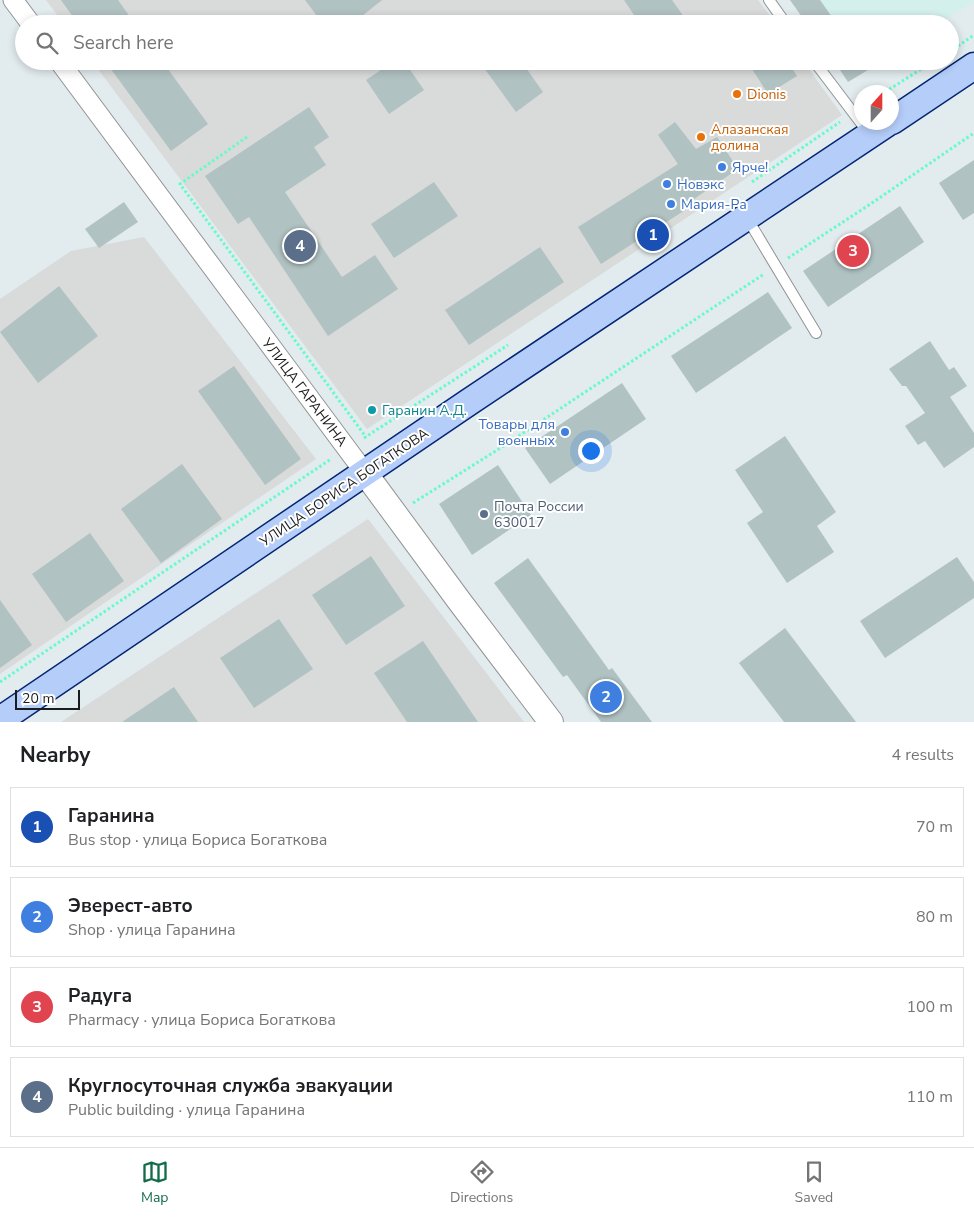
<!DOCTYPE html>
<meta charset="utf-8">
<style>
:root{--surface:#fff;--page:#f2f2f2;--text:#202124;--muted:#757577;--line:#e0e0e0;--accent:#126c49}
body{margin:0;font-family:"Nunito Sans",sans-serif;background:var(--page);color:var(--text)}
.compass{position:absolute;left:854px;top:85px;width:45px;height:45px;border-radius:50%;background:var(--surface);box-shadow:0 2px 8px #0003;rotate:21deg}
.scale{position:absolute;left:15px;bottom:12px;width:65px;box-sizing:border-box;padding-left:5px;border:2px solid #1c1c1c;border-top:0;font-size:14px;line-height:18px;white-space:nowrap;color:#1c1c1c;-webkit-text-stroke:4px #fff;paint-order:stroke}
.you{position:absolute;left:590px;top:450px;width:18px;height:18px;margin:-12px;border:4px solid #fff;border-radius:50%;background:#1a73e8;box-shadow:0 0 0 8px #1a73e833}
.badge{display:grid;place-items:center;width:32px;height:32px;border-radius:50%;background:var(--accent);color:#fff;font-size:16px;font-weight:700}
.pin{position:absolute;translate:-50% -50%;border:2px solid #fff;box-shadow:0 1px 5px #0006}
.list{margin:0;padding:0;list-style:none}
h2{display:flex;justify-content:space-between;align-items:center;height:65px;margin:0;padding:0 20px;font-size:21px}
h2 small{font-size:16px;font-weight:400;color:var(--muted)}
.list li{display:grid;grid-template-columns:32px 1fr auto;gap:15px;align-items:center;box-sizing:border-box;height:80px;margin:0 10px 10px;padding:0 10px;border:1px solid var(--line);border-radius:0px}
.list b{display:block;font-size:19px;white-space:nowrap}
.list p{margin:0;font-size:16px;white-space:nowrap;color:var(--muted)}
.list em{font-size:16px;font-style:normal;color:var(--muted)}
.icon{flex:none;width:28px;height:28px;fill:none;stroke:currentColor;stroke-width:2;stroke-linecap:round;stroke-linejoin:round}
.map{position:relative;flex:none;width:974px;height:722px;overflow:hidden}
.search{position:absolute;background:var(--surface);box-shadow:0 2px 8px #0003;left:15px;right:15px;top:15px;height:55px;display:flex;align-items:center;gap:12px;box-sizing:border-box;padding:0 18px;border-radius:28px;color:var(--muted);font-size:19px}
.sheet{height:425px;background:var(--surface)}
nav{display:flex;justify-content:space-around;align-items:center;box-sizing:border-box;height:70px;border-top:1px solid var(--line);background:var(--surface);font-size:14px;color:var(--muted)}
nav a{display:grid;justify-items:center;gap:2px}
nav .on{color:var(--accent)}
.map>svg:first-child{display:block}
.residential{fill:#d9dada}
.military{fill:#d4f0ec}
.building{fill:#b1c2c2}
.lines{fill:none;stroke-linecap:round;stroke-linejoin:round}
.service-casing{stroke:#939393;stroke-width:12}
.minor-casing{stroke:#939393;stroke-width:21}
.tertiary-casing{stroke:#939393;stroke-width:26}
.secondary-casing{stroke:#042572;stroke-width:29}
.path{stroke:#66facc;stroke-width:3;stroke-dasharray:2.5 2.5;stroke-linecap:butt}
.service{stroke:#fff;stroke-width:10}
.minor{stroke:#fff;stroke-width:19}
.tertiary{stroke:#fff;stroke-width:24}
.secondary{stroke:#b4cdf9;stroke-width:26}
.food-dot{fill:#e8710a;stroke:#fff;stroke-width:2}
.shop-dot{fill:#3f7fe0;stroke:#fff;stroke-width:2}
.culture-dot{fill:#0f9aa8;stroke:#fff;stroke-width:2}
.service-dot{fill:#5c6f8a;stroke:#fff;stroke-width:2}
.labels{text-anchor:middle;stroke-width:4;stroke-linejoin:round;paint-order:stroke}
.food-label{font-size:14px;fill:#c56008;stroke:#fff;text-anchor:start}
.shop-label{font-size:14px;fill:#366cbe;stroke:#fff;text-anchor:start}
.street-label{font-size:14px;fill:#1c1c1c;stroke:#fff}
.culture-label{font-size:14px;fill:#0d838f;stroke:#fff;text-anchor:start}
.service-label{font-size:14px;fill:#4e5e75;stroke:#fff;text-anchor:start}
</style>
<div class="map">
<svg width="974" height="722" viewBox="0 0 974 722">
<rect width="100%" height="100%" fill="#e2ebee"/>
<!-- residential -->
<path class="residential" d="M 46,0 L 758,0 L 776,24 L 64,24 Z
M 92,61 L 803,61 L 842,115 L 367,429 Z
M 144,237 L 316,459 L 0,674 L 0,299 L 71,251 Z
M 368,519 L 524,722 L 61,722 Z"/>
<!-- military -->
<path class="military" d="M 790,0 L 974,0 L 974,1 L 939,24 L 807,24 Z"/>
<!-- building -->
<path class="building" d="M 61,0 L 118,0 L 135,24 L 78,24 Z
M 305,0 L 382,0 L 352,24 L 323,24 Z
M 624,0 L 672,0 L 689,24 L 640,24 Z
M 790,0 L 820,0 L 837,24 L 807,24 Z
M 105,61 L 162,61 L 208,124 L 171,151 Z
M 394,61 L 404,61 L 424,90 L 389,114 L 366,80 Z
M 479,61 L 521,61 L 543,92 L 516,112 Z
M 747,61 L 787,61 L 797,76 L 768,94 Z
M 834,61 L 883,61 L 848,82 Z
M 309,107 L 329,137 L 314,147 L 326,165 L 285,192 L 342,277 L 375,255 L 398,289 L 328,336 L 249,217 L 238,224 L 205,176 Z
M 675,122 L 696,149 L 717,137 L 738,169 L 691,201 L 693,205 L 601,264 L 578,227 L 678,164 L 658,135 Z
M 974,160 L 974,213 L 963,220 L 939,183 Z
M 434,182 L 458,216 L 394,258 L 371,224 Z
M 124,202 L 138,222 L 99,248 L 85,229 Z
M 900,206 L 924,242 L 828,307 L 803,271 Z
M 540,247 L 564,282 L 469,345 L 445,310 Z
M 59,286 L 98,336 L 38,383 L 0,332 Z
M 768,292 L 792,328 L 696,393 L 671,356 Z
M 930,341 L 949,370 L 954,367 L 967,386 L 950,397 L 974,433 L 974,447 L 944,468 L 925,441 L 918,445 L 905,426 L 925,413 L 906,386 L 902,386 L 889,369 Z
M 234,366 L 301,459 L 265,485 L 198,391 Z
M 622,383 L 646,419 L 550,484 L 525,448 Z
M 785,436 L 836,512 L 817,526 L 834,552 L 787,583 L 747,523 L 763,512 L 735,470 Z
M 182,464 L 222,519 L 161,563 L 121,509 Z
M 498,465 L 531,515 L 472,555 L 439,504 Z
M 90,533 L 124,581 L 66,622 L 32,574 Z
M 371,556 L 405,606 L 346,645 L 312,595 Z
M 957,557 L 974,582 L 974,598 L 885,658 L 860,621 Z
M 528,558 L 609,670 L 612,668 L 652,722 L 601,722 L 567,675 L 563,677 L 494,583 Z
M 0,600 L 32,645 L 0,668 Z
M 279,619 L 313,669 L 254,708 L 220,658 Z
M 785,628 L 856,722 L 784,722 L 739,663 Z
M 423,641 L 478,722 L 407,722 L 374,673 Z
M 174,687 L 198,722 L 122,722 Z"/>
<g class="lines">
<!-- service casing -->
<g class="service-casing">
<path id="service" d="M 769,0 L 786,24
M 814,61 L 870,135
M 747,218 L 816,333"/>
</g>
<!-- minor casing -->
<g class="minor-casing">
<path id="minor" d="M 13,0 L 31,24
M 59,61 L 365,473"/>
</g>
<!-- tertiary casing -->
<g class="tertiary-casing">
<path id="tertiary" d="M 365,473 L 460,602 L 551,722"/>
</g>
<!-- secondary casing -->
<g class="secondary-casing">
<path id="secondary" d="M 892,121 L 974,66
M 0,720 L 469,402 L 889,122"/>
</g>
<!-- path -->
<path class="path" d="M 958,46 L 974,35
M 885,92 L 934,61
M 247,137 L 180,184 L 366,437
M 752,182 L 840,122
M 788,258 L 872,203 L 974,133
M 364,438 L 508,345
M 413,503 L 502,447 L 764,274
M 0,682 L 331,459"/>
<!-- service -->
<use href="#service" class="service"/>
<!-- minor -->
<use href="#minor" class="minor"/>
<!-- tertiary -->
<use href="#tertiary" class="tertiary"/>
<!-- secondary -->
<use href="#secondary" class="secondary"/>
</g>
<!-- markers -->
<g class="food-dot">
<circle cx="737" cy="94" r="5"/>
<circle cx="701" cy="137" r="5"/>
</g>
<g class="shop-dot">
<circle cx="722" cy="167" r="5"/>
<circle cx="667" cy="184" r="5"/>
<circle cx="671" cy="204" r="5"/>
<circle cx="565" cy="432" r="5"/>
</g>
<circle class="culture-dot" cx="372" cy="410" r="5"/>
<circle class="service-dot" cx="484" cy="514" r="5"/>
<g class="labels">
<!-- food labels -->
<g class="food-label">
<text x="747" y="99">Dionis</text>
<text x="711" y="134">Алазанская<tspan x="711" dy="16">долина</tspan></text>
</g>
<!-- shop labels -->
<g class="shop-label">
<text x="732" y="172">Ярче!</text>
<text x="677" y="189">Новэкс</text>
<text x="681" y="209">Мария-Ра</text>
<text x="555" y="429" text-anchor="end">Товары для<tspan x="555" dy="16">военных</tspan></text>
</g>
<!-- street labels -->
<g class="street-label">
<text transform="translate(305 392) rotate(53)" y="5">УЛИЦА ГАРАНИНА</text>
<text transform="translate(344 487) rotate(-34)" y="5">УЛИЦА БОРИСА БОГАТКОВА</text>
</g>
<!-- culture labels -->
<g class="culture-label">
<text x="382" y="415">Гаранин А.Д.</text>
</g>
<!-- service labels -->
<g class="service-label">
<text x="494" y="511">Почта России<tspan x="494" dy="16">630017</tspan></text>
</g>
</g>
</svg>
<svg class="compass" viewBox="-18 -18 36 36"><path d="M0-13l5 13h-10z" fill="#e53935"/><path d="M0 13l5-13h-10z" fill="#757577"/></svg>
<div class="scale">20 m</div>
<div class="you"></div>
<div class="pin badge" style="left:653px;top:235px;background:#1a4fb4">1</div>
<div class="pin badge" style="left:606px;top:697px;background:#3f7fe0">2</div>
<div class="pin badge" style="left:853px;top:251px;background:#e0444e">3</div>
<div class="pin badge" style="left:300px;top:246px;background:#5c6f8a">4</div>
<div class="search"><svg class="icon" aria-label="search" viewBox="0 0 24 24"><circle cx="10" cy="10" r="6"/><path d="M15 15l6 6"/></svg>Search here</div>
</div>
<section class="sheet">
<h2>Nearby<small>4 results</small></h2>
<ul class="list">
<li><span class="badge" style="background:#1a4fb4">1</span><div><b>Гаранина</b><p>Bus stop · улица Бориса Богаткова</p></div><em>70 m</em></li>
<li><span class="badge" style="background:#3f7fe0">2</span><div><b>Эверест-авто</b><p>Shop · улица Гаранина</p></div><em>80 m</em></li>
<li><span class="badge" style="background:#e0444e">3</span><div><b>Радуга</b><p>Pharmacy · улица Бориса Богаткова</p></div><em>100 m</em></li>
<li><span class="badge" style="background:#5c6f8a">4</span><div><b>Круглосуточная служба эвакуации</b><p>Public building · улица Гаранина</p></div><em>110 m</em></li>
</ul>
</section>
<nav>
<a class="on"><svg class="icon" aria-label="map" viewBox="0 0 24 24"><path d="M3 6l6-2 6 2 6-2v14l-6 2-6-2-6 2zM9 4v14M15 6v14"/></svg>Map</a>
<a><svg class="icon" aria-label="directions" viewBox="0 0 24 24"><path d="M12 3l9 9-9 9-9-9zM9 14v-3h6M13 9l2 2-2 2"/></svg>Directions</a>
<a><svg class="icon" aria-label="saved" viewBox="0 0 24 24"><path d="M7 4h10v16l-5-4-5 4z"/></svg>Saved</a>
</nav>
